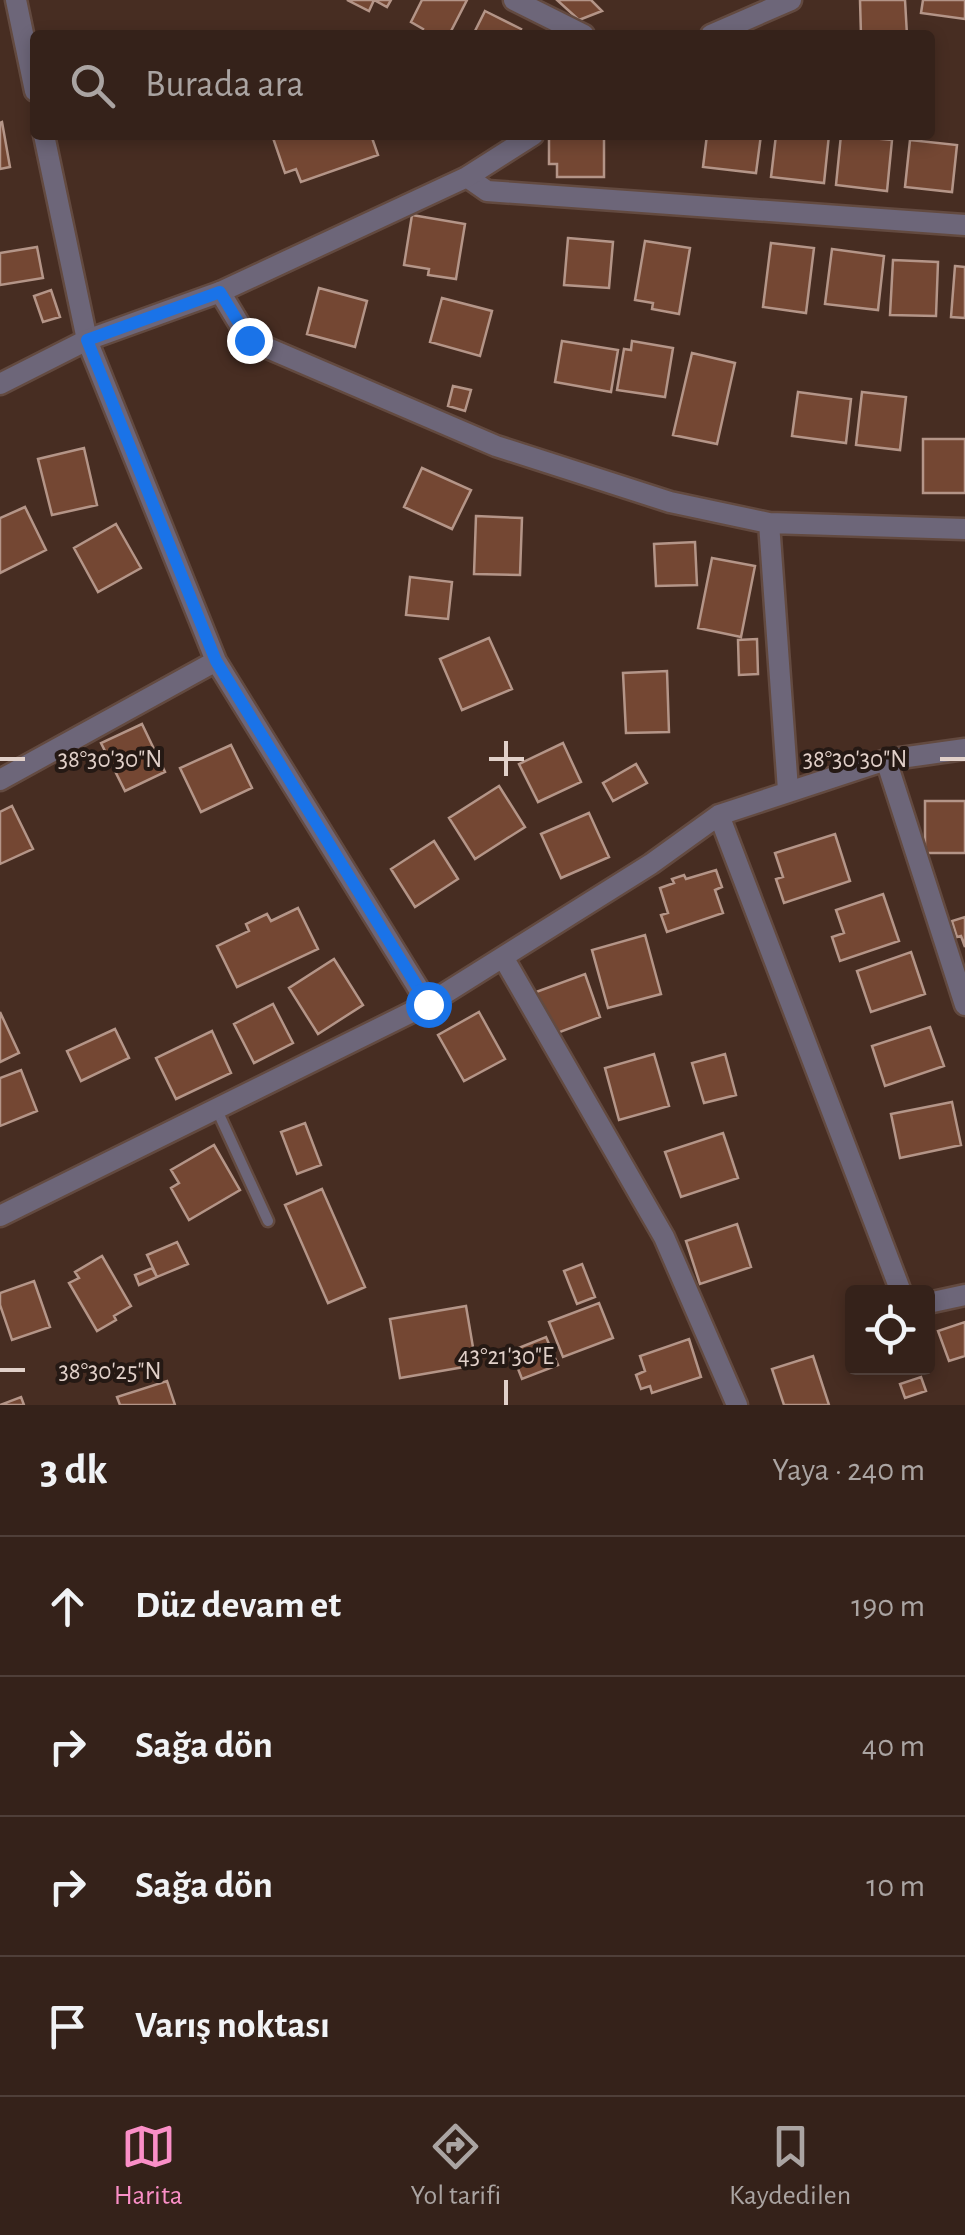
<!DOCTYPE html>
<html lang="tr">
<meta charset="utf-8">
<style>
:root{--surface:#35221a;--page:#3d2a23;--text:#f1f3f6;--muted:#aaa4a2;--line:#4f3f39;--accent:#fa8fc7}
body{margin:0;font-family:"Alegreya Sans",sans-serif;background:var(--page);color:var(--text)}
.controls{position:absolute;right:30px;bottom:30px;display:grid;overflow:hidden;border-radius:10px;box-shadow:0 5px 15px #0003}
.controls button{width:90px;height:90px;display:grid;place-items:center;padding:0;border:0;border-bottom:2px solid var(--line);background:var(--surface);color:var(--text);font:50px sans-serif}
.stop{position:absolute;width:30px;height:30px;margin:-22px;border:8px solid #1a73e8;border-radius:50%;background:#fff}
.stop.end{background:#1a73e8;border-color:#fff;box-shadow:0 2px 10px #0008}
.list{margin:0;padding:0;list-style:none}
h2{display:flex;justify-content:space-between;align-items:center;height:130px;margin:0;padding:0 40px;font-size:42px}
h2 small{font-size:32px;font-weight:400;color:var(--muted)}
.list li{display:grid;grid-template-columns:65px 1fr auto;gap:30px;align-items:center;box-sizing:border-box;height:140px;padding:0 40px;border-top:2px solid var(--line)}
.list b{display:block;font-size:38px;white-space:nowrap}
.list em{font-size:32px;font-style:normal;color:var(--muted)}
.icon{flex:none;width:55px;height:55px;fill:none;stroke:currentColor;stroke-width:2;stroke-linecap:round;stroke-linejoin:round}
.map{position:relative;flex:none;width:965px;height:1405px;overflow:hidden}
.search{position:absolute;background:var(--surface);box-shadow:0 5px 15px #0003;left:30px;right:30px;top:30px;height:110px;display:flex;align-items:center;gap:25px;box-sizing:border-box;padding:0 35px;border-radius:10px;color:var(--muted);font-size:38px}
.sheet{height:690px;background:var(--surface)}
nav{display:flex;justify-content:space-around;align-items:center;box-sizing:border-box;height:140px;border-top:2px solid var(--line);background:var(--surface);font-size:28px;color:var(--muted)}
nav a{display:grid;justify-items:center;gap:5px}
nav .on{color:var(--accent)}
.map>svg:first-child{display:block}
.building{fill:#744733;stroke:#b49588;stroke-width:2.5}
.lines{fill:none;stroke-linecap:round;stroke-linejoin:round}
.service-casing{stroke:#634a40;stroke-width:15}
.minor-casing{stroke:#634a40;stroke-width:25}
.tertiary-casing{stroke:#634a40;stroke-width:25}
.service{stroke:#6d6679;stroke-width:10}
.minor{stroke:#6d6679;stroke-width:20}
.tertiary{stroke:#6d6679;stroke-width:20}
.route{stroke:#1a73e8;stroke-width:12}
.ticks{fill:none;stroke:#e1d0c9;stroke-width:4}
.ticks-label{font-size:25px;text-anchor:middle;fill:#e1d0c9;stroke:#251914;stroke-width:8;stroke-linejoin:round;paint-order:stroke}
</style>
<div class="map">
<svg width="965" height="1405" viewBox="0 0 965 1405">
<rect width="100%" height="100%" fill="#472d22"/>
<!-- building -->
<path class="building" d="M 347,0 L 391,0 L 387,7 L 374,0 L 369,11 Z
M 422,0 L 467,0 L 449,35 L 420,35 L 423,29 L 411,22 Z
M 557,0 L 591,0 L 602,11 L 579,20 Z
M 860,0 L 905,0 L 907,35 L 861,35 Z
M 923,0 L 965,0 L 965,19 L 921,13 Z
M 485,11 L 521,29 L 518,35 L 473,35 Z
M 2,122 L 10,167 L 0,169 L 0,123 Z
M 272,135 L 371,135 L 378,155 L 301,182 L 296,169 L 285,173 Z
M 562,135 L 604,135 L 604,177 L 557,177 L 557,164 L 549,164 L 549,136 Z
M 707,135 L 761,135 L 756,173 L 703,167 Z
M 776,135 L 829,135 L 824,183 L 771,177 Z
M 841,135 L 892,140 L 887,191 L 836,185 Z
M 910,140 L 957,145 L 952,192 L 905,187 Z
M 412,215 L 465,224 L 456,279 L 428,275 L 429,269 L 404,265 Z
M 568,238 L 613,242 L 609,288 L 564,285 Z
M 645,241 L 690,248 L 679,314 L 652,309 L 653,303 L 635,300 Z
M 771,243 L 814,248 L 806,313 L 763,307 Z
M 37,247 L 43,278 L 0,285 L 0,253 Z
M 832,249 L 884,256 L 878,310 L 825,304 Z
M 893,260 L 938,262 L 936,316 L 890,315 Z
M 955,266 L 965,267 L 965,318 L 951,317 Z
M 319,288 L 367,301 L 355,347 L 307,334 Z
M 51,290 L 60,317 L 43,322 L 34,296 Z
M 442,298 L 492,311 L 480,356 L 430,342 Z
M 562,341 L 618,350 L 611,392 L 555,382 Z
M 632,341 L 673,348 L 665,397 L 617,390 L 624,349 L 631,350 Z
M 692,353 L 735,363 L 717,444 L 673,435 Z
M 453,386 L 471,390 L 465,411 L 448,406 Z
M 798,392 L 851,399 L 846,443 L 792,436 Z
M 862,392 L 906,397 L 900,450 L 856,445 Z
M 923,439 L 965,439 L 965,493 L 923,493 Z
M 84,448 L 97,505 L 52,515 L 38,459 Z
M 422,468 L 471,490 L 452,529 L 404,507 Z
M 25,507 L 46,550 L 0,573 L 0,518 Z
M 476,516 L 522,518 L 520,575 L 474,574 Z
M 116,524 L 141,568 L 98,592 L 74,548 Z
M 695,542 L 697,585 L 656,586 L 654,544 Z
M 712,558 L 755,566 L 741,637 L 698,628 Z
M 410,577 L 452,582 L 448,619 L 406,615 Z
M 489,638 L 512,689 L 462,710 L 440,659 Z
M 757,639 L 758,674 L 739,675 L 738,640 Z
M 667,671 L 669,732 L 626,733 L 623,673 Z
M 142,724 L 165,772 L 125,791 L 101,743 Z
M 563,743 L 581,782 L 538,802 L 519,764 Z
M 231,745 L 252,788 L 201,812 L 180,768 Z
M 636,764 L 647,783 L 613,801 L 603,783 Z
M 499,786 L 525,827 L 475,859 L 449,818 Z
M 925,801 L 965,801 L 965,853 L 925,853 Z
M 12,806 L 33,849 L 0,864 L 0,812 Z
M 589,813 L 609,857 L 561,878 L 541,834 Z
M 835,834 L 850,881 L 784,903 L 776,879 L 783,877 L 775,853 Z
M 434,841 L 458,879 L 415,907 L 391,869 Z
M 716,870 L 722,887 L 715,890 L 723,913 L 667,932 L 661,915 L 668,913 L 660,888 L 674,883 L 672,879 L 684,875 L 686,879 Z
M 883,894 L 899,941 L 840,961 L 832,937 L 844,933 L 836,910 Z
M 298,908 L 318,949 L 237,987 L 217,946 L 249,931 L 246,924 L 267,914 L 271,921 Z
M 965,917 L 965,947 L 961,936 L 957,937 L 952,921 Z
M 645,935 L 661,994 L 608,1008 L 592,950 Z
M 911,952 L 925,994 L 871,1012 L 857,971 Z
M 334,959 L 363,1005 L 318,1034 L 289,988 Z
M 585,974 L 600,1017 L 552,1035 L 536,992 Z
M 273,1004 L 293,1043 L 254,1063 L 234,1024 Z
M 0,1012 L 19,1053 L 0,1062 Z
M 479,1012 L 505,1059 L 464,1081 L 438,1035 Z
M 930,1027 L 944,1066 L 885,1086 L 872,1046 Z
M 115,1029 L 129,1058 L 81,1081 L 67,1051 Z
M 212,1031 L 231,1073 L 176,1099 L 156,1058 Z
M 654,1054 L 669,1106 L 619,1120 L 605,1068 Z
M 725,1054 L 736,1095 L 704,1103 L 692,1063 Z
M 21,1070 L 37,1111 L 0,1126 L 0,1078 Z
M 952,1102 L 961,1145 L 900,1158 L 891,1114 Z
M 305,1123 L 321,1165 L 297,1174 L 281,1132 Z
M 723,1133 L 738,1178 L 681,1197 L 665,1152 Z
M 214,1145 L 240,1190 L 189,1220 L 171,1188 L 179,1183 L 171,1170 Z
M 322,1189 L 365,1287 L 328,1303 L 285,1205 Z
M 737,1224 L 751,1267 L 700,1284 L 686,1241 Z
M 177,1242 L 188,1264 L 157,1277 L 147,1255 Z
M 102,1256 L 131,1306 L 114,1316 L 116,1320 L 97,1331 L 69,1283 L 79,1278 L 75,1272 Z
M 582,1264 L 595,1297 L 577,1304 L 564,1271 Z
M 152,1268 L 157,1277 L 139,1285 L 135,1275 Z
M 34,1281 L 50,1327 L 12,1340 L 0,1305 L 0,1293 Z
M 599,1303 L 613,1338 L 563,1357 L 549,1322 Z
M 466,1306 L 476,1365 L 400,1378 L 390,1319 Z
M 965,1322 L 965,1356 L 949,1361 L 938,1331 Z
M 546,1337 L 558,1365 L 522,1379 L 511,1351 Z
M 689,1339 L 701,1377 L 652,1393 L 650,1386 L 641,1389 L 636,1375 L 645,1371 L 640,1356 Z
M 813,1356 L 829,1405 L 784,1405 L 772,1369 Z
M 921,1377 L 926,1391 L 905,1398 L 900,1384 Z
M 167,1381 L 175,1405 L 120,1405 L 117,1397 Z
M 21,1397 L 24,1405 L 0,1405 Z"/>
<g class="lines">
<!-- service casing -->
<g class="service-casing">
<path id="service" d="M 217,1110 L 268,1221"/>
</g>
<!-- minor casing -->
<g class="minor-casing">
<path id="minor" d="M 16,0 L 35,91
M 514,0 L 584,35
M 44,135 L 87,340 L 216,661 L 428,1004
M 467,177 L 487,191 L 965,225
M 220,292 L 249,340 L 496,446 L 670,502 L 769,523 L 965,529
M 769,523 L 788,790
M 886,760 L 965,1005
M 0,780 L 216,661
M 719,815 L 901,1292
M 503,957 L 664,1237 L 737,1405
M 0,1216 L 428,1004 L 651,864 L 719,815 L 886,760 L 965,749
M 928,1303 L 965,1295"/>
</g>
<!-- tertiary casing -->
<g class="tertiary-casing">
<path id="tertiary" d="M 711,35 L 791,0
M 0,384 L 87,340 L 220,292 L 467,177 L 533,135"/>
</g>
<!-- service -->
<use href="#service" class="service"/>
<!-- minor -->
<use href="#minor" class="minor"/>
<!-- tertiary -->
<use href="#tertiary" class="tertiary"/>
</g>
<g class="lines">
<!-- route -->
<path class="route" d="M 249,340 L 220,292 L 87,340 L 216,661 L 428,1004"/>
</g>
<!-- ticks -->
<path class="ticks" d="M 506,741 L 506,776M 0,759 L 25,759M 489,759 L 524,759M 940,759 L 965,759M 0,1370 L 25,1370M 506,1380 L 506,1405"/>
<g class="ticks-label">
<text x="110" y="767">38°30'30"N</text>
<text x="855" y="767">38°30'30"N</text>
<text x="506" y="1364">43°21'30"E</text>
<text x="110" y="1379">38°30'25"N</text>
</g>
</svg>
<div class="controls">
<button><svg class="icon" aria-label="locate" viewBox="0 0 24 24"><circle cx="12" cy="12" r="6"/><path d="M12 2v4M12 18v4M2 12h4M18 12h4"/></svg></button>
</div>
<div class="stop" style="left:428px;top:1004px"></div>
<div class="stop end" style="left:249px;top:340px"></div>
<div class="search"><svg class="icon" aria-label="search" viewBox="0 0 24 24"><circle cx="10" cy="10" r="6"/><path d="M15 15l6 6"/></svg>Burada ara</div>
</div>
<section class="sheet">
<h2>3 dk<small>Yaya · 240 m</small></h2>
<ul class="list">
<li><svg class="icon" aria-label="ahead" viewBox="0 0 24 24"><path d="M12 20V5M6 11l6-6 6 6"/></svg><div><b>Düz devam et</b></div><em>190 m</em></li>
<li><svg class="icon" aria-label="right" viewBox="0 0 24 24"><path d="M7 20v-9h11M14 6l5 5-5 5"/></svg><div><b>Sağa dön</b></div><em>40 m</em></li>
<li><svg class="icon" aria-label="right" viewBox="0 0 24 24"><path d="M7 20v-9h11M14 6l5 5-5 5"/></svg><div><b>Sağa dön</b></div><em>10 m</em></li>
<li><svg class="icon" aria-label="arrive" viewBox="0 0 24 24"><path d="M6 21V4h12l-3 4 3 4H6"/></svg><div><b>Varış noktası</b></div></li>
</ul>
</section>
<nav>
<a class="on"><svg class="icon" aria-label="map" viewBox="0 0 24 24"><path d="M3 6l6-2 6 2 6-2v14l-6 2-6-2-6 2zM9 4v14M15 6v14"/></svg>Harita</a>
<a><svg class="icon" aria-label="directions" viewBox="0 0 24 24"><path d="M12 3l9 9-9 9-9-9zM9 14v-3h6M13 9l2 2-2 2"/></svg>Yol tarifi</a>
<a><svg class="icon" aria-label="saved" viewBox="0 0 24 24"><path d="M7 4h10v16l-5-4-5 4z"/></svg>Kaydedilen</a>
</nav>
